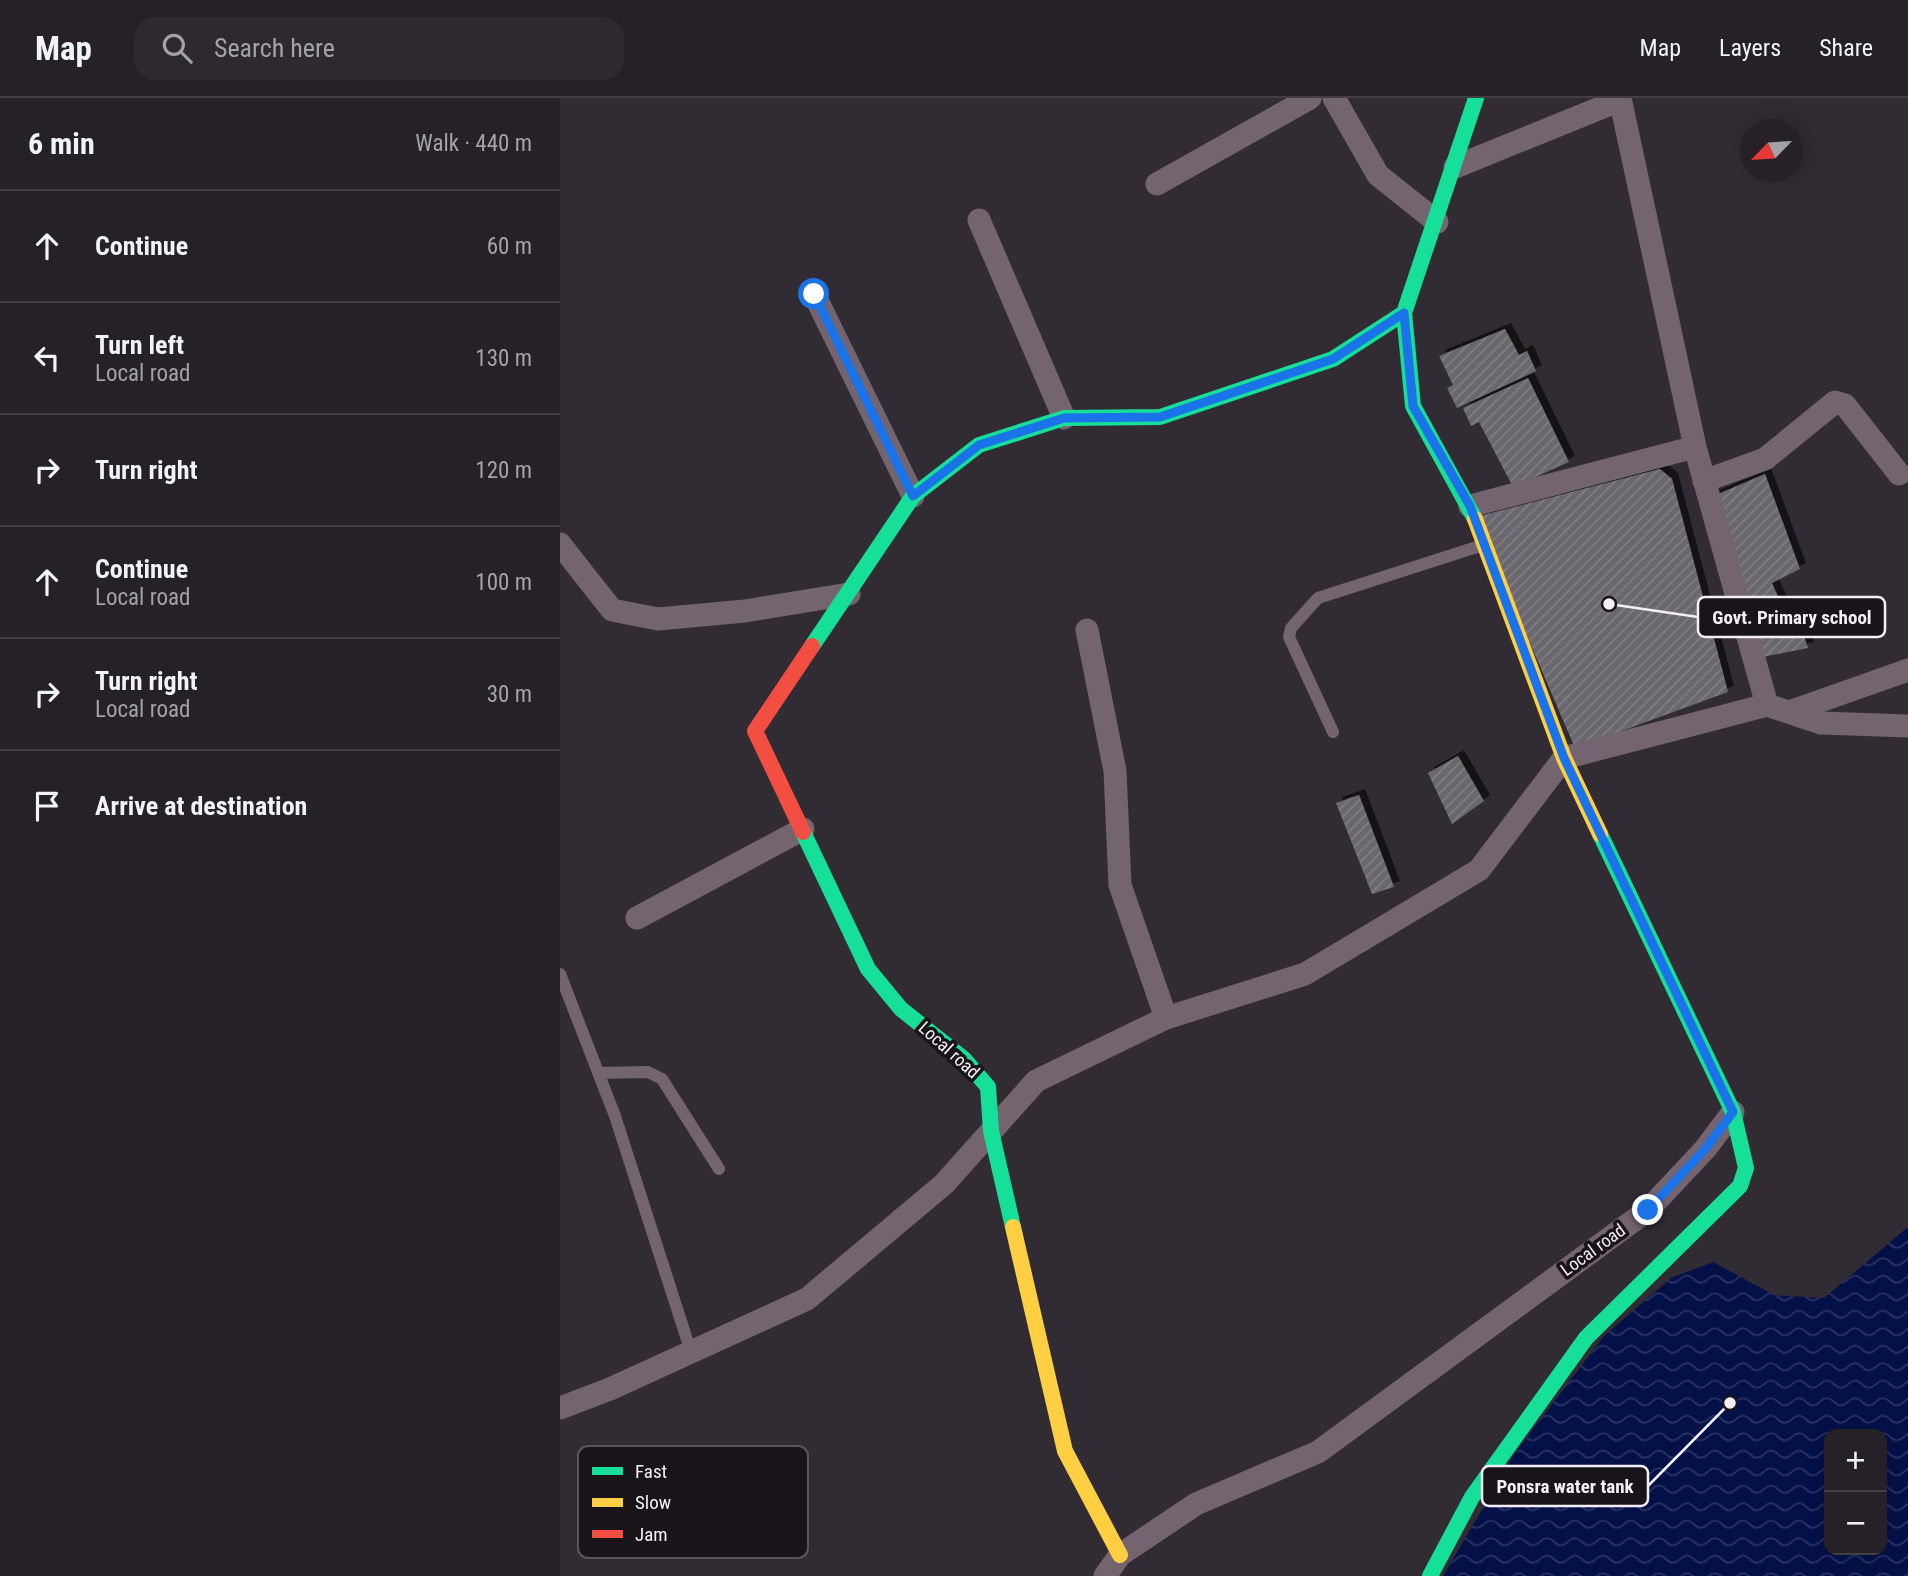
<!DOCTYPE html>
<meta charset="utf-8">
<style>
:root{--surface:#252126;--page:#2d292e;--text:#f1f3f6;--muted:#a3a3a7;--line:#423e43}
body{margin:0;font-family:"Roboto Condensed",sans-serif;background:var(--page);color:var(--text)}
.controls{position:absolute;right:21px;bottom:21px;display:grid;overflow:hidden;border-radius:14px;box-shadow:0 4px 18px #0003}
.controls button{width:63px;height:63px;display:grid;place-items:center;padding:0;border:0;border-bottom:2px solid var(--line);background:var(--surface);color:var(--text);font:35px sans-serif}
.compass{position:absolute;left:1180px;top:21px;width:63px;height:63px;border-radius:50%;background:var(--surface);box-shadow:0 4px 18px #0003;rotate:245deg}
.stop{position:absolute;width:21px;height:21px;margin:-16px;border:5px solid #1a73e8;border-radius:50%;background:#fff}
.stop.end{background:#1a73e8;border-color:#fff;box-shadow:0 2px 7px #0008}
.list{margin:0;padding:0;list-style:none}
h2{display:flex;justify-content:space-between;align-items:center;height:91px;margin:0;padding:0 28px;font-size:30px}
h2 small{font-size:23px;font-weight:400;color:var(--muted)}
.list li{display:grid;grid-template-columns:46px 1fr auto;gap:21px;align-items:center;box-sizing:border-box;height:112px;padding:0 28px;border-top:2px solid var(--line)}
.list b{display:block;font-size:26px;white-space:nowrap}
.list p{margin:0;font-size:23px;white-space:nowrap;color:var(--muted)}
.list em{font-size:23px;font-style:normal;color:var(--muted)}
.icon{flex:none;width:38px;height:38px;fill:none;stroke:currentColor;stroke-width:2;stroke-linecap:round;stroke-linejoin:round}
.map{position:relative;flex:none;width:1348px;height:1478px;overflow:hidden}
header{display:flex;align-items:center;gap:42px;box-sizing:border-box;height:98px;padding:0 35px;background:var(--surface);border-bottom:2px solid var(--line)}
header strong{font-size:33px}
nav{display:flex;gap:38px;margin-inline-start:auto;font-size:24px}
.search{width:490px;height:63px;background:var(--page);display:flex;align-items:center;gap:18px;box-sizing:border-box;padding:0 24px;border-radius:21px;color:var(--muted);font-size:26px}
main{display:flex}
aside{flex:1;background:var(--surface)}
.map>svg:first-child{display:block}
.water{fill:url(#water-waves);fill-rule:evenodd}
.building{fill:url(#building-hatch);filter:url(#shadow)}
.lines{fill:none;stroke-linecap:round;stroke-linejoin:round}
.lane{stroke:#74646f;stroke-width:12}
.street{stroke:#74646f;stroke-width:23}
.fast{stroke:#16e098;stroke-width:16}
.slow{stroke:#ffcf43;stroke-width:16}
.jam{stroke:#f24e42;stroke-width:16}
.route{stroke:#1a73e8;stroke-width:9}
.labels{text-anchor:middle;stroke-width:7;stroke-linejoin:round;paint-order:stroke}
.street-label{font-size:18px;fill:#f4eef7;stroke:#18141a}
.key{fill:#18141a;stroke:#5a555c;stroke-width:2}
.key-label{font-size:19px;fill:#f4eef7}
.leader{fill:none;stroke:#f4eef7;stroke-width:2.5}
.callout-dot{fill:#f4eef7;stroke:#18141a;stroke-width:2.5}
.callout{fill:#18141a;stroke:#f4eef7;stroke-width:2.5}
.callout-label{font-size:19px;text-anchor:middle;font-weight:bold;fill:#f4eef7}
</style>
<header>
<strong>Map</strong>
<div class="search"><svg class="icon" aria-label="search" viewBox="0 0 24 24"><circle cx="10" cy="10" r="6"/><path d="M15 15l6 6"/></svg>Search here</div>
<nav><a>Map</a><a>Layers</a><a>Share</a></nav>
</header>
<main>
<aside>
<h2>6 min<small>Walk · 440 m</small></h2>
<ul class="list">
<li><svg class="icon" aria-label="ahead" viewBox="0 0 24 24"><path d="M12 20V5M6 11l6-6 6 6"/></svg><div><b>Continue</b></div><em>60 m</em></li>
<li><svg class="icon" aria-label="left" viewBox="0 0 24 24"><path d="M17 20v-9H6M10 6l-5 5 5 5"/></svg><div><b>Turn left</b><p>Local road</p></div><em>130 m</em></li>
<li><svg class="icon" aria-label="right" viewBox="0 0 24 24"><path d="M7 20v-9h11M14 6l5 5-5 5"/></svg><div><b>Turn right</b></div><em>120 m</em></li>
<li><svg class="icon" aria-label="ahead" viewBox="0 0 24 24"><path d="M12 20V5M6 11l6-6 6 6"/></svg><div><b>Continue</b><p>Local road</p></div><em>100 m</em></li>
<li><svg class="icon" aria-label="right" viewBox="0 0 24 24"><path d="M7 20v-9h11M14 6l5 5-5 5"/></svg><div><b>Turn right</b><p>Local road</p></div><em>30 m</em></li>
<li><svg class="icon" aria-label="arrive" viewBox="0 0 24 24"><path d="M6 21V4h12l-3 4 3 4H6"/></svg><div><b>Arrive at destination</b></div></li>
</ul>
</aside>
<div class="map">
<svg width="1348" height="1478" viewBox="0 0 1348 1478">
<defs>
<pattern id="water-waves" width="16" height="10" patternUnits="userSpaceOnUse" patternTransform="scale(1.75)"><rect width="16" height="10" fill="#041149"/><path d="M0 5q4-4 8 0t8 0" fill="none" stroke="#293464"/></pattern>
<pattern id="building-hatch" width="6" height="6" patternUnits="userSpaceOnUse" patternTransform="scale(1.75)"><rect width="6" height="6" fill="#6a686e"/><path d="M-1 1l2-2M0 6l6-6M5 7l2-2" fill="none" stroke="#807e83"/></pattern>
<filter id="shadow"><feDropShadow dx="6" dy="-6" stdDeviation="0" flood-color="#0009"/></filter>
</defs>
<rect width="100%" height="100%" fill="#312c33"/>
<!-- water -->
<path class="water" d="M 1348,1129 L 1348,1478 L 883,1478 L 955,1355 L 1044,1238 L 1111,1180 L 1153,1164 L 1214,1197 L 1264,1200 ZM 1269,1336 L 1322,1336 L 1322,1452 L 1269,1452 Z"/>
<!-- building -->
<path class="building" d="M 945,231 L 959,257 L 967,253 L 976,273 L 897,310 L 887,290 L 893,287 L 879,258 Z
M 968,280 L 1009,364 L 953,389 L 919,324 L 911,328 L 903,310 Z
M 1100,371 L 1112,381 L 1168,594 L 1015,650 L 916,419 Z
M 1205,376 L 1240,471 L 1212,485 L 1223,510 L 1193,524 L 1151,399 Z
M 1241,530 L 1248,550 L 1203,559 L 1197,539 Z
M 898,658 L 924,703 L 892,726 L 868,675 Z
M 799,697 L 834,789 L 812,796 L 776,705 Z"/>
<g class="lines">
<!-- lane -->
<path class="lane" d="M 773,634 L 729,539 L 731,530 L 758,500 L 923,447
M 0,876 L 55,1018 L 131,1254
M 39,975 L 88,974 L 102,981 L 159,1071"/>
<!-- street -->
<path class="street" d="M 774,0 L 818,77 L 877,124
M 1060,0 L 1135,349 L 1207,607
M 895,69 L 1060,2
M 597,86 L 750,0
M 419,122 L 504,320
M 254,196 L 353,398
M 1144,383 L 1205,361 L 1275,304 L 1285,307 L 1339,376
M 910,408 L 1135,349
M 0,446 L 52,512 L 98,521 L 185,513 L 289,496
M 527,532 L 555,673 L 560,787 L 606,920
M 1229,614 L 1348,572
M 77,820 L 243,731
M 0,1310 L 50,1291 L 247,1201 L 384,1086 L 476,983 L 606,920 L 745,876 L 919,772 L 1004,660 L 1207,607 L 1261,625 L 1348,628
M 545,1478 L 560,1457 L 636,1406 L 758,1354 L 1088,1112 L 1146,1050 L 1173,1014"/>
<!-- fast -->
<path class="fast" d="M 915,421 L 853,308 L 844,215 L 916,0
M 252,548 L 353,398 L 419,347 L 504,320 L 600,319 L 773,261 L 844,215
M 243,734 L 308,871 L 341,911 L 404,961 L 428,989 L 431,1033 L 453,1129
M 870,1478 L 912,1399 L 1026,1240 L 1180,1088 L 1186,1070 L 1173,1014 L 1040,736"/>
<!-- slow -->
<path class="slow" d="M 915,421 L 1004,660 L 1040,736
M 453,1129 L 505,1353 L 560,1457"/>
<!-- jam -->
<path class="jam" d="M 243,734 L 195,633 L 252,548"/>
</g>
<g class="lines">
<!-- route -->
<path class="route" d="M 254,196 L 353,398 L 419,347 L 504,320 L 600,319 L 773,261 L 844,215 L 853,308 L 910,408 L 1004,660 L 1173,1014 L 1146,1050 L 1088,1112"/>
</g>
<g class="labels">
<!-- street labels -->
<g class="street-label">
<text transform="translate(389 952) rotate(42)" y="6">Local road</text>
<text transform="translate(1033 1152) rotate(-36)" y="6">Local road</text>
</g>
</g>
<!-- legend -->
<rect x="18" y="1348" width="230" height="112" rx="10" class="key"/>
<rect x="32" y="1369" width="31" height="8" fill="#16e098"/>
<rect x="32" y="1400" width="31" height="9" fill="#ffcf43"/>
<rect x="32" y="1432" width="31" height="8" fill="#f24e42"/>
<g class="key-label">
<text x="75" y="1380">Fast</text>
<text x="75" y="1411">Slow</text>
<text x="75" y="1443">Jam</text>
</g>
<!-- callouts -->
<path class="leader" d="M1049 506L1138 519M1170 1305L1088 1388"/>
<g class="callout-dot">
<circle cx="1049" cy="506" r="7"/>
<circle cx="1170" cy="1305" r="7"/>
</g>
<g class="callout">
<rect x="1138" y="499" width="187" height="40" rx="7"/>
<rect x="922" y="1368" width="166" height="40" rx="7"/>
</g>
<g class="callout-label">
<text x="1232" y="526">Govt. Primary school</text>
<text x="1005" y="1395">Ponsra water tank</text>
</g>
</svg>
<div class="controls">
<button>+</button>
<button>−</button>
</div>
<svg class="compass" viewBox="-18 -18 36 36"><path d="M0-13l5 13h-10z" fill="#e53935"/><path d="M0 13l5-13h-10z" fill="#a3a3a7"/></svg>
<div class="stop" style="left:254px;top:196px"></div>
<div class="stop end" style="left:1088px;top:1112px"></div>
</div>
</main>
